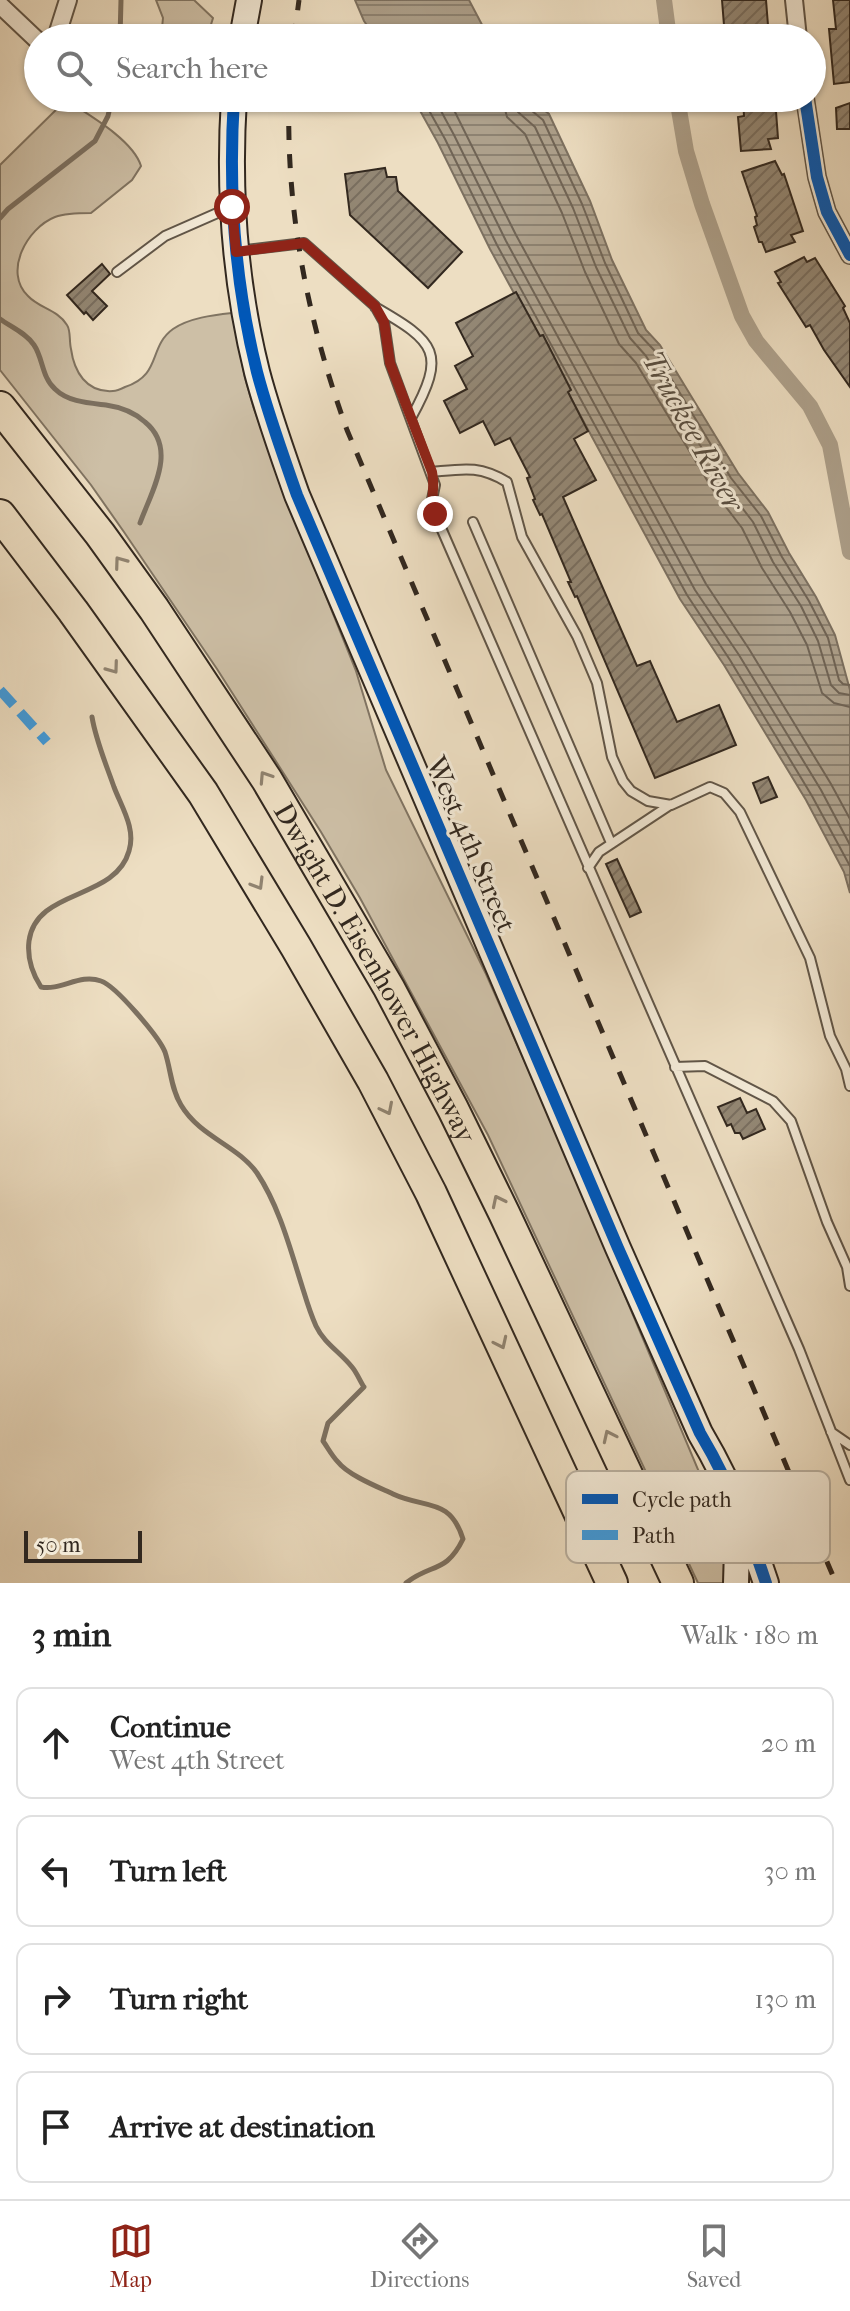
<!DOCTYPE html>
<meta charset="utf-8">
<style>
:root{--surface:#fff;--page:#f2f2f2;--text:#222;--muted:#767676;--line:#e0e0e0;--accent:#8f2418}
body{margin:0;font-family:"IM FELL French Canon",serif;background:var(--page);color:var(--text)}
.scale{position:absolute;left:24px;bottom:20px;width:118px;box-sizing:border-box;padding-left:8px;border:4px solid #32281f;border-top:0;font-size:22px;line-height:28px;white-space:nowrap;color:#32281f;-webkit-text-stroke:6px #f3ead7;paint-order:stroke}
.stop{position:absolute;width:24px;height:24px;margin:-18px;border:6px solid #8f2418;border-radius:50%;background:#fff}
.stop.end{background:#8f2418;border-color:#fff;box-shadow:0 2px 8px #0008}
.list{margin:0;padding:0;list-style:none}
h2{display:flex;justify-content:space-between;align-items:center;height:104px;margin:0;padding:0 32px;font-size:34px}
h2 small{font-size:26px;font-weight:400;color:var(--muted)}
.list li{display:grid;grid-template-columns:52px 1fr auto;gap:24px;align-items:center;box-sizing:border-box;height:112px;margin:0 16px 16px;padding:0 16px;border:2px solid var(--line);border-radius:16px}
.list b{display:block;font-size:30px;white-space:nowrap}
.list p{margin:0;font-size:26px;white-space:nowrap;color:var(--muted)}
.list em{font-size:26px;font-style:normal;color:var(--muted)}
.icon{flex:none;width:44px;height:44px;fill:none;stroke:currentColor;stroke-width:2;stroke-linecap:round;stroke-linejoin:round}
.map{position:relative;flex:none;width:850px;height:1583px;overflow:hidden}
.search{position:absolute;background:var(--surface);box-shadow:0 2px 6px #0004;left:24px;right:24px;top:24px;height:88px;display:flex;align-items:center;gap:20px;box-sizing:border-box;padding:0 28px;border-radius:44px;color:var(--muted);font-size:30px}
.sheet{height:616px;background:var(--surface)}
nav{display:flex;justify-content:space-around;align-items:center;box-sizing:border-box;height:112px;border-top:2px solid var(--line);background:var(--surface);font-size:22px;color:var(--muted)}
nav a{display:grid;justify-items:center;gap:4px}
nav .on{color:var(--accent)}
.map>svg:first-child{display:block}
.grass{fill:#cdbfa6;stroke:#807462;stroke-width:2}
.water{fill:url(#water-rules);stroke:#7c7060;stroke-width:2}
.lines{fill:none;stroke-linecap:round;stroke-linejoin:round}
.shore{stroke:#706455;stroke-width:2}
.stream{stroke:#7c7060;stroke-width:5}
.canal{stroke:#ada08b;stroke-width:16}
.building{fill:url(#building-hatch);stroke:#32281f;stroke-width:2}
.lane-casing{stroke:#615648;stroke-width:12}
.street-casing{stroke:#615648;stroke-width:20}
.secondary-casing{stroke:#32281f;stroke-width:28}
.highway-casing{stroke:#32281f;stroke-width:34}
.lane{stroke:#f3ead7;stroke-width:8}
.street{stroke:#f3ead7;stroke-width:16}
.secondary{stroke:#f3ead7;stroke-width:24}
.highway{stroke:#eddec2;stroke-width:30}
.rail{stroke:#32281f;stroke-width:5;stroke-dasharray:14 14;stroke-linecap:butt}
.quiet{stroke:#3e9ce0;stroke-width:10;stroke-dasharray:20 10;stroke-linecap:butt}
.cycleway-casing{stroke:#f3ead7;stroke-width:17}
.cycleway{stroke:#0057b8;stroke-width:12}
.oneway{stroke:#908370}
.route{stroke:#8f2418;stroke-width:10}
.labels{text-anchor:middle;stroke-width:6;stroke-linejoin:round;paint-order:stroke}
.street-label{font-size:28px;fill:#32281f;stroke:#f3ead7}
.water-label{font-size:30px;font-style:italic;fill:#574c3f;stroke:#f3ead7}
.key{fill:#f3ead7;stroke:#b9b0a0;stroke-width:2}
.key-label{font-size:22px;fill:#32281f}
</style>
<div class="map">
<svg width="850" height="1583" viewBox="0 0 850 1583">
<defs>
<pattern id="water-rules" width="6" height="5" patternUnits="userSpaceOnUse" patternTransform="scale(2)"><rect width="6" height="5" fill="#ada08b"/><path d="M0 2.5h6" fill="none" stroke="#8d8271"/></pattern>
<pattern id="building-hatch" width="6" height="6" patternUnits="userSpaceOnUse" patternTransform="scale(2)"><rect width="6" height="6" fill="#938774"/><path d="M-1 1l2-2M0 6l6-6M5 7l2-2" fill="none" stroke="#796e5f"/></pattern>
</defs>
<rect width="100%" height="100%" fill="#eddec2"/>
<filter id="stains"><feTurbulence type="fractalNoise" baseFrequency=".0025" numOctaves="4"/><feColorMatrix values="0 0 0 0 .2 0 0 0 0 .09 0 0 0 0 .02 0 0 0 .5 -.17"/></filter>
<radialGradient id="worn" r=".72"><stop offset=".6" stop-color="#630" stop-opacity="0"/><stop offset="1" stop-color="#630" stop-opacity=".3"/></radialGradient>
<!-- grass -->
<path class="grass" d="M 156,0 L 194,0 L 213,18 L 209,31 L 202,38 L 161,38 L 163,18 Z
M 66,100 C 89,115 133,140 141,166 L 132,180 L 91,213 C 80,213 66,213 55,217 C 27,228 3,272 28,296 C 39,308 58,310 67,325 C 71,331 69,341 71,349 C 74,371 86,393 113,391 C 117,391 121,389 125,387 C 162,375 148,347 173,329 C 189,318 213,315 232,313 L 245,378 L 254,409 L 288,502 L 356,671 L 386,770 L 486,974 L 556,1132 L 710,1498 L 723,1534 L 726,1583 L 698,1583 L 488,1135 L 360,898 L 321,832 L 217,669 L 124,532 L 91,485 L 0,370 L 0,165 Z"/>
<!-- water -->
<path class="water" d="M 355,0 L 469,0 L 489,38 L 376,38 L 364,21 Z
M 413,98 L 529,98 L 549,114 L 590,201 L 612,260 L 646,330 L 660,345 L 738,473 L 768,512 L 789,553 L 816,597 L 835,635 L 850,690 L 850,893 L 844,872 L 806,800 L 724,665 L 680,599 L 490,249 L 438,143 Z"/>
<g class="lines">
<!-- shore -->
<path class="shore" d="M 422,98 L 445,139 L 497,245 L 687,595 L 730,660 L 812,796 L 850,866
M 434,98 L 454,135 L 506,241 L 695,590 L 739,655 L 821,790 L 850,845
M 448,98 L 516,235 L 706,584 L 749,649 L 831,784 L 850,819
M 502,98 L 507,117 L 525,134 L 562,213 L 585,272 L 619,344 L 636,363 L 713,490 L 742,528 L 762,568 L 790,612 L 807,645 L 822,693 L 834,703 L 850,707
M 514,98 L 518,112 L 535,127 L 573,208 L 596,267 L 630,338 L 646,356 L 723,483 L 753,522 L 773,562 L 801,606 L 818,641 L 831,685 L 839,693 L 850,695
M 524,98 L 526,106 L 543,120 L 582,204 L 605,263 L 638,333 L 654,350 L 731,478 L 761,516 L 782,557 L 809,601 L 828,638 L 839,680 L 843,684 L 850,685"/>
<!-- stream -->
<path class="stream" d="M 120,38 L 121,0
M 0,218 L 8,209 L 95,141 L 108,116 L 112,98
M 0,319 C 11,327 26,333 34,345 C 43,358 42,378 55,389 C 68,402 89,403 106,405 C 120,407 134,412 145,422 C 178,449 152,490 140,523
M 92,717 C 96,741 106,764 114,787 C 122,808 136,829 129,851 C 115,901 36,888 29,941 C 27,958 32,973 41,987 C 61,991 80,973 101,981 C 116,986 159,1037 165,1052 C 171,1070 171,1089 181,1105 C 200,1137 237,1145 257,1173 C 279,1206 290,1248 302,1286 C 306,1299 310,1313 316,1326 C 324,1343 340,1352 352,1367 C 357,1373 360,1381 364,1387 L 328,1423 L 323,1441 C 328,1448 332,1456 338,1462 C 348,1475 378,1487 393,1494 C 425,1509 450,1497 463,1539 C 446,1574 431,1563 406,1583"/>
<!-- canal -->
<path class="canal" d="M 664,0 L 669,38
M 677,98 L 686,151 L 702,204 L 742,316 L 756,341 L 810,406 L 830,445 L 850,552"/>
</g>
<!-- building -->
<path class="building" d="M 722,0 L 766,0 L 769,38 L 725,38 Z
M 833,0 L 850,0 L 850,82 L 834,84 L 829,29 L 836,29 Z
M 743,98 L 775,98 L 778,138 L 768,139 L 771,149 L 741,151 L 738,117 L 744,116 Z
M 850,103 L 850,129 L 837,129 L 836,108 Z
M 775,161 L 782,175 L 784,174 L 803,231 L 791,235 L 795,242 L 766,252 L 762,242 L 759,242 L 754,227 L 757,225 L 755,217 L 757,216 L 742,172 Z
M 385,168 L 387,177 L 396,177 L 398,191 L 462,252 L 428,288 L 350,215 L 345,174 Z
M 804,257 L 807,262 L 815,258 L 845,306 L 843,308 L 850,323 L 850,387 L 824,350 L 810,325 L 806,327 L 778,283 L 781,282 L 775,272 Z
M 102,264 L 110,274 L 92,291 L 107,306 L 93,320 L 86,312 L 84,314 L 67,295 Z
M 516,292 L 540,336 L 543,335 L 571,390 L 568,392 L 588,431 L 574,439 L 596,480 L 563,497 L 637,666 L 650,661 L 677,722 L 719,705 L 736,745 L 655,778 L 577,596 L 575,597 L 568,582 L 571,582 L 542,514 L 540,515 L 533,500 L 535,499 L 527,478 L 530,477 L 510,438 L 495,445 L 483,421 L 460,433 L 444,401 L 467,389 L 455,366 L 473,356 L 456,323 Z
M 768,777 L 777,797 L 761,803 L 753,783 Z
M 617,859 L 641,912 L 630,917 L 606,864 Z
M 740,1098 L 747,1113 L 756,1109 L 765,1129 L 743,1139 L 740,1133 L 735,1133 L 731,1124 L 727,1126 L 718,1107 Z"/>
<g class="lines">
<!-- lane casing -->
<g class="lane-casing">
<path id="lane" d="M 237,251 L 304,243 L 375,306 L 384,322 L 390,363 L 435,485 L 431,504 L 435,514 L 799,1349 L 850,1480
M 117,272 L 165,236 L 231,207
M 375,307 C 436,342 447,353 411,418
M 432,472 C 463,469 479,465 507,482 L 522,537 L 577,636 L 597,683 L 612,757 L 623,781 L 631,791 L 648,801 L 671,805 L 710,787 L 724,793 L 740,812 L 810,958 L 830,1036 L 846,1069 L 850,1086
M 473,522 L 611,843
M 588,868 L 599,852 L 670,805
M 675,1067 L 705,1066 L 773,1101 L 791,1121 L 827,1222 L 847,1267 L 850,1286
M 831,1432 L 850,1445"/>
</g>
<!-- street casing -->
<g class="street-casing">
<path id="street" d="M 794,0 L 798,38
M 0,5 L 38,41
M 56,38 L 68,0
M 805,98 L 817,177 L 827,212 L 850,255"/>
</g>
<!-- secondary casing -->
<g class="secondary-casing">
<path id="secondary" d="M 242,38 L 249,0
M 234,98 C 228,192 234,280 257,372 C 268,414 283,455 297,495 L 618,1248 L 700,1433 C 728,1480 749,1531 766,1583
M 730,1519 L 737,1549 L 736,1583"/>
</g>
<!-- highway casing -->
<g class="highway-casing">
<g id="highway">
<path id="s1" d="M 0,407 L 100,534 L 154,609 L 267,780 L 389,988 L 453,1109 L 504,1213 L 678,1583"/>
<path d="M 0,515 L 73,611 L 203,793 L 296,947 L 373,1081 L 431,1193 L 612,1583"/>
</g>
</g>
<!-- lane -->
<use href="#lane" class="lane"/>
<!-- street -->
<use href="#street" class="street"/>
<!-- secondary -->
<use href="#secondary" class="secondary"/>
<!-- highway -->
<use href="#highway" class="highway"/>
<!-- rail -->
<path class="rail" d="M 294,38 L 299,0
M 289,98 C 286,213 308,322 347,430 L 836,1583"/>
<!-- quiet -->
<path class="quiet" d="M 0,690 L 47,742"/>
<!-- cycleway casing -->
<g class="cycleway-casing">
<path id="cycleway" d="M 234,98 C 228,192 234,280 257,372 C 268,414 283,455 297,495 L 618,1248 L 700,1433 C 728,1480 749,1531 766,1583
M 805,98 L 817,177 L 827,212 L 850,255"/>
</g>
<!-- cycleway -->
<use href="#cycleway" class="cycleway"/>
</g>
<!-- one-way arrows -->
<defs><path id="oneway-chevron" d="M-2-3.5L2.5 0L-2 3.5" fill="none" stroke-width="1.6" stroke-linecap="round" stroke-linejoin="round" transform="scale(2)"/></defs>
<g class="oneway">
<use href="#oneway-chevron" transform="translate(120 562) rotate(-126)"/>
<use href="#oneway-chevron" transform="translate(113 668) rotate(54)"/>
<use href="#oneway-chevron" transform="translate(265 777) rotate(-123)"/>
<use href="#oneway-chevron" transform="translate(258 884) rotate(59)"/>
<use href="#oneway-chevron" transform="translate(387 1109) rotate(63)"/>
<use href="#oneway-chevron" transform="translate(498 1201) rotate(-116)"/>
<use href="#oneway-chevron" transform="translate(501 1343) rotate(65)"/>
<use href="#oneway-chevron" transform="translate(609 1436) rotate(-115)"/>
</g>
<g class="lines">
<!-- route -->
<path class="route" d="M 232,207 L 236,252 L 304,243 L 375,306 L 384,322 L 390,363 L 432,472 C 436,490 429,496 435,514"/>
</g>
<g class="labels">
<!-- street labels -->
<g class="street-label">
<text transform="translate(472 844) rotate(67)" y="10">West 4th Street</text>
<text dy="10" stroke="none"><textPath href="#s1" startOffset="680">Dwight D. Eisenhower Highway</textPath></text>
</g>
<!-- water labels -->
<g class="water-label">
<text transform="translate(693 431) rotate(61)" y="10">Truckee River</text>
</g>
</g>
<!-- legend -->
<rect x="566" y="1471" width="264" height="92" rx="12" class="key"/>
<rect x="582" y="1494" width="36" height="10" fill="#0057b8"/>
<rect x="582" y="1530" width="36" height="10" fill="#3e9ce0"/>
<g class="key-label">
<text x="632" y="1507">Cycle path</text>
<text x="632" y="1543">Path</text>
</g>
<rect width="100%" height="100%" filter="url(#stains)"/>
<rect width="100%" height="100%" fill="url(#worn)"/>
</svg>
<div class="scale">50 m</div>
<div class="stop" style="left:232px;top:207px"></div>
<div class="stop end" style="left:435px;top:514px"></div>
<div class="search"><svg class="icon" aria-label="search" viewBox="0 0 24 24"><circle cx="10" cy="10" r="6"/><path d="M15 15l6 6"/></svg>Search here</div>
</div>
<section class="sheet">
<h2>3 min<small>Walk · 180 m</small></h2>
<ul class="list">
<li><svg class="icon" aria-label="ahead" viewBox="0 0 24 24"><path d="M12 20V5M6 11l6-6 6 6"/></svg><div><b>Continue</b><p>West 4th Street</p></div><em>20 m</em></li>
<li><svg class="icon" aria-label="left" viewBox="0 0 24 24"><path d="M17 20v-9H6M10 6l-5 5 5 5"/></svg><div><b>Turn left</b></div><em>30 m</em></li>
<li><svg class="icon" aria-label="right" viewBox="0 0 24 24"><path d="M7 20v-9h11M14 6l5 5-5 5"/></svg><div><b>Turn right</b></div><em>130 m</em></li>
<li><svg class="icon" aria-label="arrive" viewBox="0 0 24 24"><path d="M6 21V4h12l-3 4 3 4H6"/></svg><div><b>Arrive at destination</b></div></li>
</ul>
</section>
<nav>
<a class="on"><svg class="icon" aria-label="map" viewBox="0 0 24 24"><path d="M3 6l6-2 6 2 6-2v14l-6 2-6-2-6 2zM9 4v14M15 6v14"/></svg>Map</a>
<a><svg class="icon" aria-label="directions" viewBox="0 0 24 24"><path d="M12 3l9 9-9 9-9-9zM9 14v-3h6M13 9l2 2-2 2"/></svg>Directions</a>
<a><svg class="icon" aria-label="saved" viewBox="0 0 24 24"><path d="M7 4h10v16l-5-4-5 4z"/></svg>Saved</a>
</nav>
